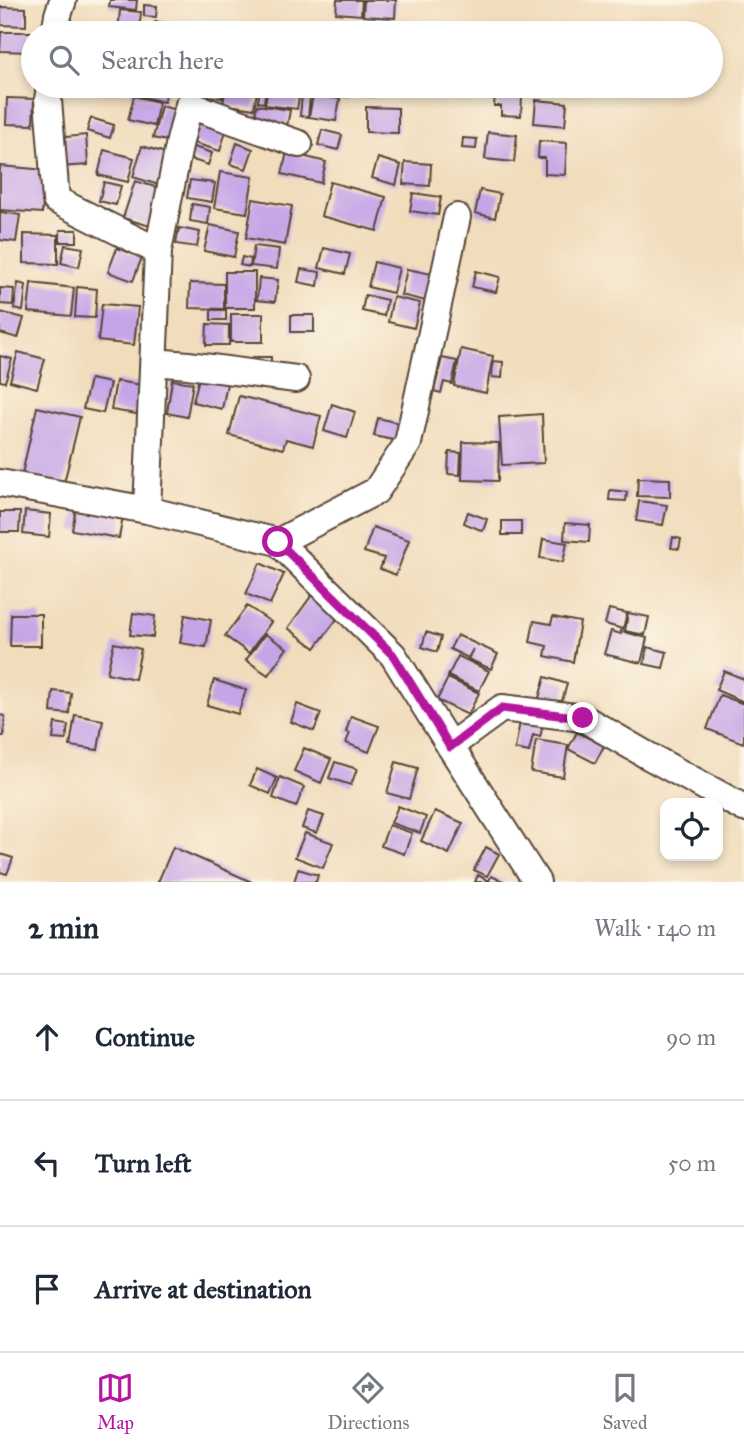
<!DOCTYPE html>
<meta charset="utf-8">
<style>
:root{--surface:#fff;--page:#f6f6f7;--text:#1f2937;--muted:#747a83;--line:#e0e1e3;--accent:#b5179e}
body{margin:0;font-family:"IM FELL Great Primer",serif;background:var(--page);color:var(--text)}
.controls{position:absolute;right:21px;bottom:21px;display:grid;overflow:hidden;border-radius:14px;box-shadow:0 4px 10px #0003}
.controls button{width:63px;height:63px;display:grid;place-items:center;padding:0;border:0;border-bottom:2px solid var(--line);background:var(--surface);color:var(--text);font:35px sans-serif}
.stop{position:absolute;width:21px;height:21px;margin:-16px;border:5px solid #b5179e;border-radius:50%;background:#fff}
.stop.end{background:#b5179e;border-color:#fff;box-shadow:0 2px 7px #0008}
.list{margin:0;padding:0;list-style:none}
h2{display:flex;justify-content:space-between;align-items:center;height:91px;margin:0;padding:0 28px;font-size:30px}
h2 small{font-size:23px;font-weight:400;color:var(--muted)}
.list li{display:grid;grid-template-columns:46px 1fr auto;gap:21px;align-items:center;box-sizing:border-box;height:126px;padding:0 28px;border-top:2px solid var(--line)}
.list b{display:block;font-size:26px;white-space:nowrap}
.list em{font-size:23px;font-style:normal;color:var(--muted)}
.icon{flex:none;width:38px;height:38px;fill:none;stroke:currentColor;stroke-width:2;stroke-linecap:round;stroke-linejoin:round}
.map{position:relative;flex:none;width:744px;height:882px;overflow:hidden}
.search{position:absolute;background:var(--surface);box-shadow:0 4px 10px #0003;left:21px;right:21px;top:21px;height:77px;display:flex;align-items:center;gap:18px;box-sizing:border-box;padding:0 24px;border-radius:38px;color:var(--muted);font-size:26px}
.sheet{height:469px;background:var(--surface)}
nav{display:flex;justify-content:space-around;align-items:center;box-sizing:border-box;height:98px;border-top:2px solid var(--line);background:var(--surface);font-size:19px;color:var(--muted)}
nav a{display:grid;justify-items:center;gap:4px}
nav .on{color:var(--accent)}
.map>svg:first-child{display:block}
.building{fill:#c4a5e7}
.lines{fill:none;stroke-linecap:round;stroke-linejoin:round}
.minor-casing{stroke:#564536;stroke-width:30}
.minor{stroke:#fff;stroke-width:26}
.route{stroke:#b5179e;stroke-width:9}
</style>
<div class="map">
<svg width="744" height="882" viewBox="0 0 744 882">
<rect width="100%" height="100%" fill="#fcf5e5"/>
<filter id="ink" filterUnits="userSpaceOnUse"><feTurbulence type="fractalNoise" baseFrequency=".0143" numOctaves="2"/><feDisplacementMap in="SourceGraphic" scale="14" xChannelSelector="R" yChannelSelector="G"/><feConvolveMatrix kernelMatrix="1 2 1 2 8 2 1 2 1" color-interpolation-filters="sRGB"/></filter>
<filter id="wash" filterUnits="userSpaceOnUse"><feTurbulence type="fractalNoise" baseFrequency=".00686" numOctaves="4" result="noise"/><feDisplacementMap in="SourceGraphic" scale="28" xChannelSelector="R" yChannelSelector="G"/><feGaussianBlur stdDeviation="1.57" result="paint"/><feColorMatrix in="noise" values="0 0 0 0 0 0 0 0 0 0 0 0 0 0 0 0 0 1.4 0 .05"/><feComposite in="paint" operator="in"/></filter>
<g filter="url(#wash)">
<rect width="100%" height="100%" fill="#f1dcbb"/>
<g id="blocks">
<!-- building -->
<path class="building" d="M 110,0 L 137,0 L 136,10 L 109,7 Z
M 337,0 L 362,0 L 361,15 L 336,13 Z
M 364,0 L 396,0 L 395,18 L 363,16 Z
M 144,5 L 157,6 L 156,17 L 144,16 Z
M 1,7 L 26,8 L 26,26 L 1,25 Z
M 120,10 L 141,12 L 139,33 L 118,33 Z
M 155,22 L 190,25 L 189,33 L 154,33 Z
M 310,23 L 341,29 L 340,33 L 308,33 Z
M 211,27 L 225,29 L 225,33 L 210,33 Z
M 1,32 L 31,32 L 31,52 L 0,51 Z
M 89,86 L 118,86 L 117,94 L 88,90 Z
M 133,86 L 168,86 L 164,102 L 131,94 Z
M 209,86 L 224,86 L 222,98 L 208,96 Z
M 226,86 L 258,86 L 254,109 L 223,104 Z
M 268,86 L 301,86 L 297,109 L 265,105 Z
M 305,86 L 329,86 L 328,91 L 305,87 Z
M 336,86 L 351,86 L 350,97 L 335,96 Z
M 365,86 L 377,86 L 375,97 L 364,96 Z
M 260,89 L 266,89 L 264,103 L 258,102 Z
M 495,94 L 522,96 L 521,116 L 501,115 L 501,106 L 494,106 Z
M 302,95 L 310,96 L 308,117 L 300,116 Z
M 313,95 L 340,99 L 336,121 L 309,117 Z
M 134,96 L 159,102 L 154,126 L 128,120 Z
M 7,98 L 34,99 L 33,125 L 6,124 Z
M 536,100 L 567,103 L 565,126 L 534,123 Z
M 257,105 L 290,110 L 286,132 L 253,127 Z
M 161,106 L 184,112 L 176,143 L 153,138 Z
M 366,107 L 398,108 L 398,133 L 366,132 Z
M 91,118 L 114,125 L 110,138 L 87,131 Z
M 197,121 L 226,131 L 220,151 L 191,142 Z
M 322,130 L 342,135 L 338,150 L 318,145 Z
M 488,132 L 517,135 L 514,162 L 485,159 Z
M 86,135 L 88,165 L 58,167 L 56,138 Z
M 463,138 L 477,139 L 476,149 L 462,148 Z
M 539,141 L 567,143 L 565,175 L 545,174 L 545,158 L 538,158 Z
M 237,143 L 253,149 L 246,169 L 230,164 Z
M 142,146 L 169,154 L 159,185 L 133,177 Z
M 191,146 L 212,153 L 208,165 L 187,158 Z
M 104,150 L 134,158 L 128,182 L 98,175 Z
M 287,152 L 326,162 L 321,183 L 282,174 Z
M 378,158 L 401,165 L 396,185 L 372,178 Z
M 405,162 L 431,164 L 430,186 L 403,184 Z
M 0,166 L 46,170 L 42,213 L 0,210 Z
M 220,172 L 253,177 L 247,213 L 214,208 Z
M 190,180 L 215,183 L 212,202 L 187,198 Z
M 135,181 L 169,191 L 157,228 L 123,218 Z
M 104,182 L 121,186 L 116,205 L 99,201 Z
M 330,182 L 386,197 L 377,231 L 321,216 Z
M 480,190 L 500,194 L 495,218 L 475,213 Z
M 413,193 L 441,197 L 438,215 L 410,211 Z
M 253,199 L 292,206 L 285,245 L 246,238 Z
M 192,204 L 210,207 L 208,224 L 190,221 Z
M 0,212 L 20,215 L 16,242 L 0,240 Z
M 210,225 L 239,231 L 234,257 L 204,251 Z
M 179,228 L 200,232 L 197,247 L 176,244 Z
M 60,230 L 77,230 L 77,242 L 60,242 Z
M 24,234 L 58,235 L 58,264 L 24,263 Z
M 65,245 L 83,248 L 79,267 L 61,263 Z
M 254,246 L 279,249 L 277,269 L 251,266 Z
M 117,248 L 142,257 L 133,281 L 108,272 Z
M 324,248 L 350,254 L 345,274 L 319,268 Z
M 242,257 L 251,259 L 250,267 L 240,265 Z
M 374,262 L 399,268 L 393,293 L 368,287 Z
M 301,269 L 320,272 L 318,286 L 298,282 Z
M 407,269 L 432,274 L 426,301 L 401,295 Z
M 476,271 L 500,277 L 496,292 L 472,287 Z
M 225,272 L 255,272 L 255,308 L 225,308 Z
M 259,278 L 278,280 L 275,302 L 257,300 Z
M 18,283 L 26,285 L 23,311 L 14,309 Z
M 31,283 L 74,288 L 71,316 L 28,312 Z
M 190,283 L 224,284 L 224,309 L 189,308 Z
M 77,287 L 97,289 L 95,318 L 75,317 Z
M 0,288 L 14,289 L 13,305 L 0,304 Z
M 365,295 L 387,300 L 384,316 L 362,311 Z
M 393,297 L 420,303 L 414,328 L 388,322 Z
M 102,304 L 138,307 L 134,345 L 98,341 Z
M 211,310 L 226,310 L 226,320 L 211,320 Z
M 0,312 L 24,318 L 18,338 L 0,333 Z
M 231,314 L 263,314 L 263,342 L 231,342 Z
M 291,315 L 314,315 L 314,332 L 291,332 Z
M 207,324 L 229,325 L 229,345 L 206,345 Z
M 461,349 L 493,356 L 486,393 L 454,386 Z
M 18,352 L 45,359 L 37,388 L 10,381 Z
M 0,356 L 12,359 L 5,382 L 0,381 Z
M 252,357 L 271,357 L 271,370 L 251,369 Z
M 442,358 L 457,361 L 452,384 L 444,382 L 441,393 L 434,391 Z
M 493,361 L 503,362 L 502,378 L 492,377 Z
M 199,378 L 227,384 L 222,409 L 193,402 Z
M 90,379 L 110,383 L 103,413 L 83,409 Z
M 172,380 L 193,383 L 187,417 L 167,413 Z
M 116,381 L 142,385 L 137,414 L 111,410 Z
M 239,396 L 321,416 L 313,446 L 286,439 L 283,449 L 229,435 Z
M 332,404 L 355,412 L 347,438 L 324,431 Z
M 37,407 L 80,417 L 64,483 L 22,474 Z
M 542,414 L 544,463 L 502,465 L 499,417 Z
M 378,418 L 407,425 L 403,442 L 374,436 Z
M 463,442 L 499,443 L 498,481 L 462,480 Z
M 449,452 L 461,453 L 460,475 L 448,474 Z
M 638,478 L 670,479 L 670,497 L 637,496 Z
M 610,490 L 627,492 L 626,501 L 609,500 Z
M 639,501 L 667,505 L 663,525 L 636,521 Z
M 76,508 L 123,516 L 119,538 L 72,530 Z
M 25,511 L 51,514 L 49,537 L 23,534 Z
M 0,512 L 20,512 L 19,532 L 0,532 Z
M 468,512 L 487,519 L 483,531 L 464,523 Z
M 502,521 L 521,521 L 521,535 L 502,535 Z
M 565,523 L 590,525 L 589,542 L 564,540 Z
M 373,527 L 409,540 L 396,575 L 380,569 L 384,558 L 364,552 Z
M 673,537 L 681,539 L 679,549 L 671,548 Z
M 543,539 L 567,543 L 563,562 L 540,558 Z
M 260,563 L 284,574 L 270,604 L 246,594 Z
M 312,595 L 340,615 L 315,648 L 288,628 Z
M 247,606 L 271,622 L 249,653 L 225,636 Z
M 609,609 L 627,613 L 623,629 L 605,624 Z
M 133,613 L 155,616 L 153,637 L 130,635 Z
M 628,613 L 649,617 L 645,635 L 625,631 Z
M 11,614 L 41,614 L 41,646 L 10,646 Z
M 185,615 L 211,620 L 206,647 L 180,643 Z
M 553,617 L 580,622 L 573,662 L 545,656 L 547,646 L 530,642 L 534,621 L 551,624 Z
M 611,631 L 621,634 L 621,631 L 647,638 L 641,663 L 604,654 Z
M 426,632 L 441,637 L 437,652 L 422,647 Z
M 265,634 L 287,648 L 268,675 L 246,660 Z
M 457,635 L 498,654 L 491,669 L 468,659 L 473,649 L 468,658 L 450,649 Z
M 114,643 L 141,649 L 135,679 L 107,673 Z
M 647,647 L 667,652 L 663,668 L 644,664 Z
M 458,656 L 489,671 L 479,691 L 448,676 Z
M 724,671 L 744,679 L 744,702 L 716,690 Z
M 545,677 L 567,684 L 559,711 L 537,705 Z
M 448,678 L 479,693 L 468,715 L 437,700 Z
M 214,680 L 246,690 L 238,714 L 207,705 Z
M 53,691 L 71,693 L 69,714 L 51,712 Z
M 720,695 L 744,704 L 744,739 L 743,743 L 707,729 Z
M 297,704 L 321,713 L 314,731 L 291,722 Z
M 0,715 L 5,716 L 4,736 L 0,736 Z
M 75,715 L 103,720 L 98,750 L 70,746 Z
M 351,716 L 379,726 L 369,752 L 346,743 L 350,733 L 346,732 Z
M 521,716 L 544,721 L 540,737 L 533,735 L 529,752 L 515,749 Z
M 55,723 L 68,725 L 66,740 L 53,739 Z
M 577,732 L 604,746 L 595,763 L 568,749 Z
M 536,740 L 568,745 L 563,777 L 531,772 Z
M 304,748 L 331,759 L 321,783 L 294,771 Z
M 335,762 L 357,769 L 351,785 L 329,778 Z
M 396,762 L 418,768 L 409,799 L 387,793 Z
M 257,769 L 277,778 L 270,794 L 250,785 Z
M 280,777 L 304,787 L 296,807 L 273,798 Z
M 398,806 L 426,817 L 420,833 L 391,823 Z
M 308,811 L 324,816 L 317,833 L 302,828 Z
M 435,811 L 463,823 L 449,854 L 421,841 Z
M 389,825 L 412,833 L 404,854 L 381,846 Z
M 305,833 L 333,843 L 323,868 L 295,857 Z
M 173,847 L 252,882 L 158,882 Z
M 486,847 L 499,854 L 487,876 L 474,870 Z
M 0,854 L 13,858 L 7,874 L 0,872 Z
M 298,869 L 318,875 L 316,882 L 294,882 Z
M 478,875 L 489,881 L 491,876 L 506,882 L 475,882 Z"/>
</g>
</g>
<g filter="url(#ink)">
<use href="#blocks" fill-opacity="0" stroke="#564536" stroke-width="2"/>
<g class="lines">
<!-- minor casing -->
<g class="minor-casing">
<path id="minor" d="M 55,33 L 58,15 L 63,0
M 50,86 L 48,100 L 56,200 L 158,251 L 147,510
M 158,251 L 180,141 L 189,105 L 299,144
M 154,362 L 188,365 L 296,379
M 0,483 L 147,510 L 278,542 L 393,655 L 450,746 L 537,882
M 278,542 L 376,491 L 408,443 L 457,217
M 450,746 L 502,708 L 583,718 L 645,754 L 744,808"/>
</g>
<!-- minor -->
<use href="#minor" class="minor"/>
</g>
</g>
<g class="lines" filter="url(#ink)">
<!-- route -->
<path class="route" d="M 278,542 L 393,655 L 450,747 L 502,708 L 583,718"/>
</g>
</svg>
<div class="controls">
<button><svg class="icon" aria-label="locate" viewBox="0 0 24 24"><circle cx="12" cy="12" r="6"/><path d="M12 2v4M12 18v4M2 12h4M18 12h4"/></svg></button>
</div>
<div class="stop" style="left:278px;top:542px"></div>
<div class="stop end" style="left:583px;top:718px"></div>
<div class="search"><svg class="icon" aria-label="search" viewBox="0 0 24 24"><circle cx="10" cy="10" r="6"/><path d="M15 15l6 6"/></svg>Search here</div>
</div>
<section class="sheet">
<h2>2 min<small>Walk · 140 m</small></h2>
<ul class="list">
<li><svg class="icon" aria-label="ahead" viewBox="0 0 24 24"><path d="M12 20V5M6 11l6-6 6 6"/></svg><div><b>Continue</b></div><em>90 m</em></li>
<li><svg class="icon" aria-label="left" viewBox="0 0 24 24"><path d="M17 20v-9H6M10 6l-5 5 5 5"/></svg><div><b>Turn left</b></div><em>50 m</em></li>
<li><svg class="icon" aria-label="arrive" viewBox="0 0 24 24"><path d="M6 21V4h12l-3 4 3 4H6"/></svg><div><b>Arrive at destination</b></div></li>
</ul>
</section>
<nav>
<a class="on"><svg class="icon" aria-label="map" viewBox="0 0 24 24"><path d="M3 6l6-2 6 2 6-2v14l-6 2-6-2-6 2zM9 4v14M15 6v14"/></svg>Map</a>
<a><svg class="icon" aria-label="directions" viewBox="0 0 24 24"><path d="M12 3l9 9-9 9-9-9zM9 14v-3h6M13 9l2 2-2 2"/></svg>Directions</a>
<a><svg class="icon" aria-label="saved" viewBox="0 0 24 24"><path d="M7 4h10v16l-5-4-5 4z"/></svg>Saved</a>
</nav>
